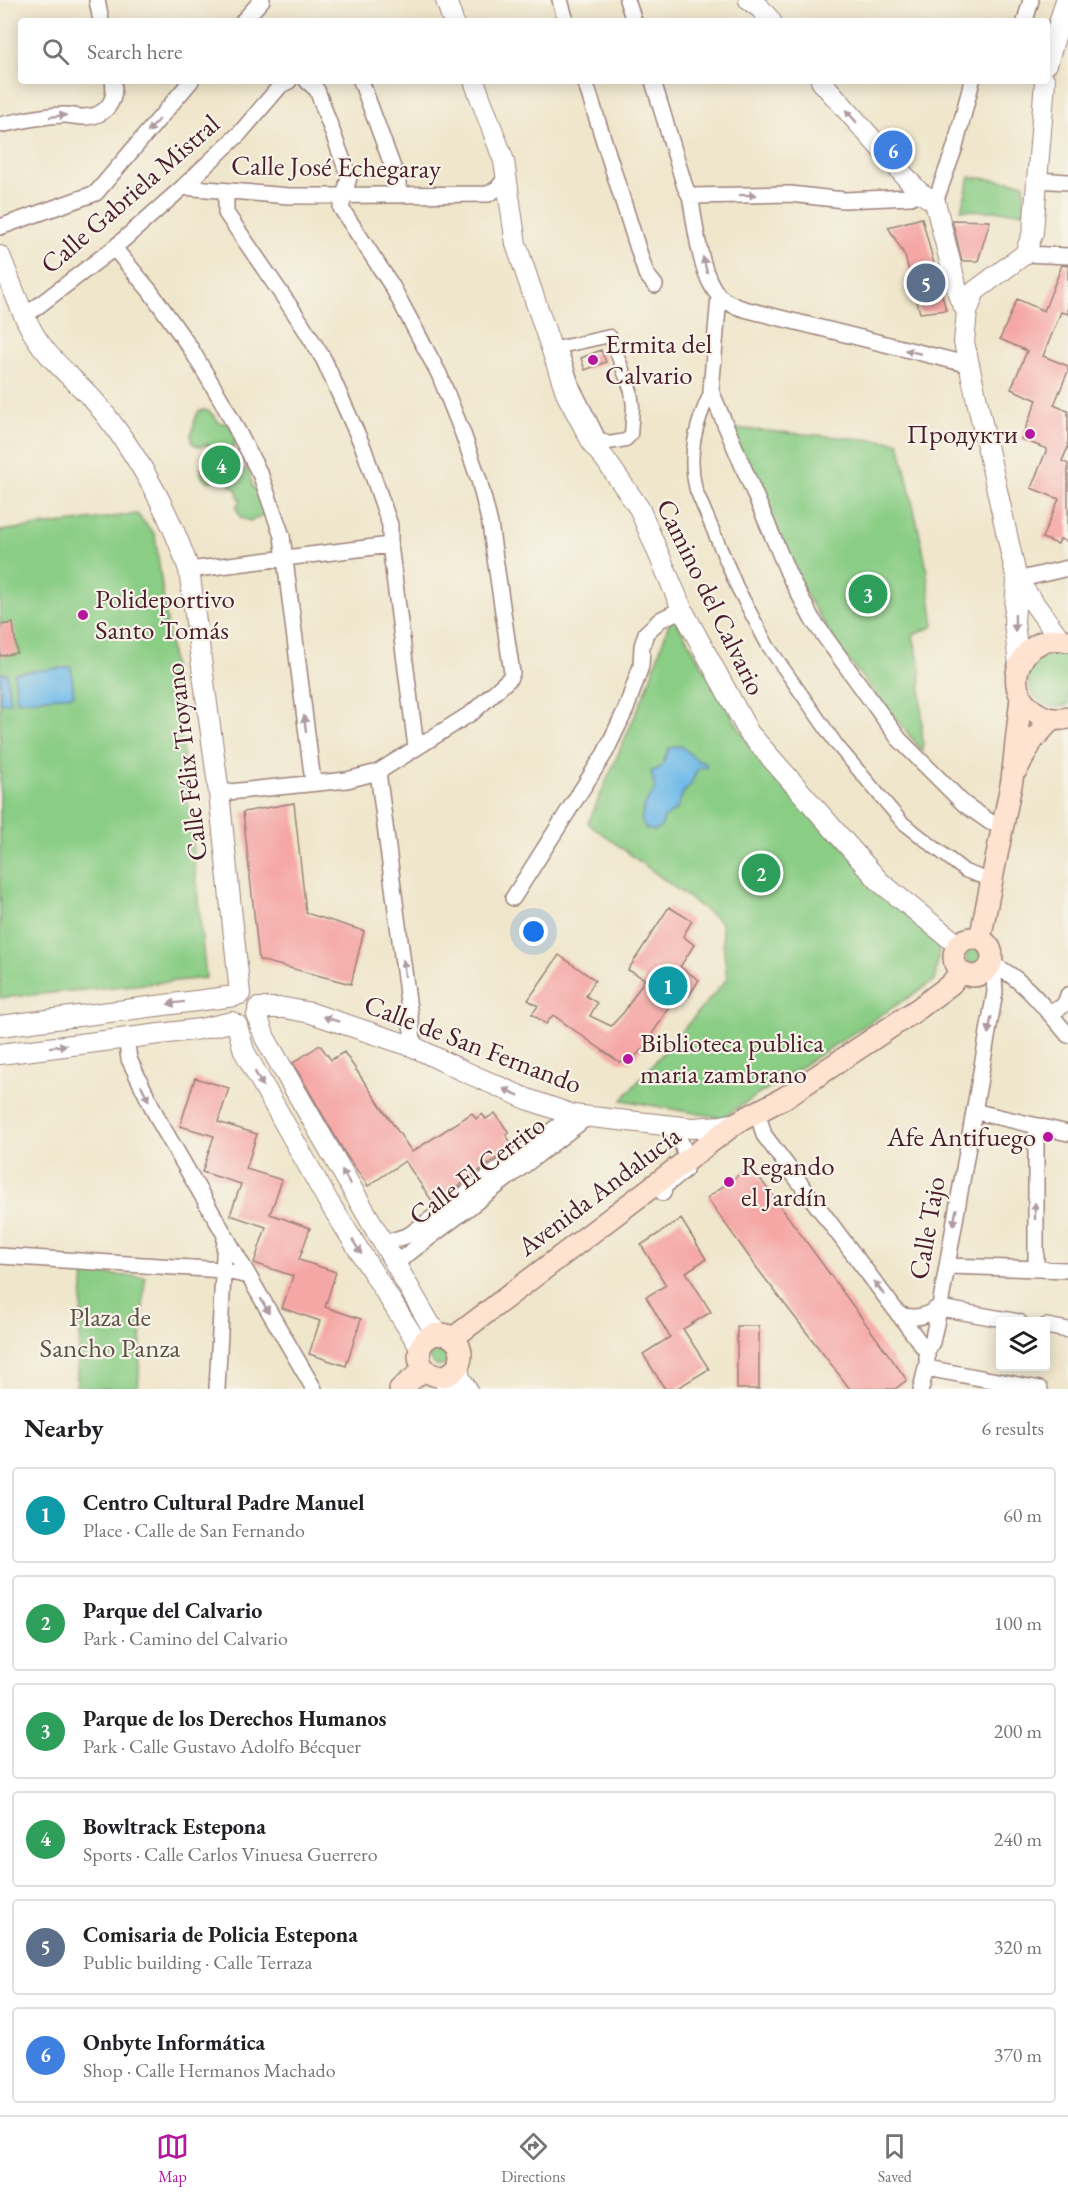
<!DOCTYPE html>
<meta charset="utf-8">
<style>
:root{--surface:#fff;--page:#f6f6f6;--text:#202124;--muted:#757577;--line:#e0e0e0;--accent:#b5179e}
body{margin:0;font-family:"EB Garamond",serif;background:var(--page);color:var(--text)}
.controls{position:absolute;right:18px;bottom:18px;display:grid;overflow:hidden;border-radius:6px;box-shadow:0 3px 15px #0003}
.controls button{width:54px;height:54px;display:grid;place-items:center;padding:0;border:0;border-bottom:2px solid var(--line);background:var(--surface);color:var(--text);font:30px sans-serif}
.you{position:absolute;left:534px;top:932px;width:21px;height:21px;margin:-15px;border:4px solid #fff;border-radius:50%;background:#1a73e8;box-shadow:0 0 0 9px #1a73e833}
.badge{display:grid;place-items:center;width:39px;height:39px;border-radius:50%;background:var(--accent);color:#fff;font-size:20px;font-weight:700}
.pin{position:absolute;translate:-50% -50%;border:3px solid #fff;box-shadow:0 2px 6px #0006}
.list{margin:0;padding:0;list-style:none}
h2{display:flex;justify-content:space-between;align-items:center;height:78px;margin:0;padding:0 24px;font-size:26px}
h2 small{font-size:20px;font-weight:400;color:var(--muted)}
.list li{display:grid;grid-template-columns:39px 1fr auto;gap:18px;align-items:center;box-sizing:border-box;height:96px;margin:0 12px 12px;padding:0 12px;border:2px solid var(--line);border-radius:6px}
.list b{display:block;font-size:22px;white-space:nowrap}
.list p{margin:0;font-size:20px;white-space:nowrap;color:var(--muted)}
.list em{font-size:20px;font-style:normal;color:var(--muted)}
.icon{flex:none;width:33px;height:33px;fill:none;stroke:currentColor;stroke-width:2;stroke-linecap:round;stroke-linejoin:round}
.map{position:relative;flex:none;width:1068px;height:1389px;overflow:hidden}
.search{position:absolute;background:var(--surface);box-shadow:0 3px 15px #0003;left:18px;right:18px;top:18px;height:66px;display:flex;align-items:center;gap:15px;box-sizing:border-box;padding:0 21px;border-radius:6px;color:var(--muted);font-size:22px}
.sheet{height:726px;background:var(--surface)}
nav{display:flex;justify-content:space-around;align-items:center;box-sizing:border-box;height:84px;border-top:2px solid var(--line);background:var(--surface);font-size:16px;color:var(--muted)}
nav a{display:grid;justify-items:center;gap:3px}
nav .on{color:var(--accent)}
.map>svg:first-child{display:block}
.green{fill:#8acd85;stroke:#6a7658;stroke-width:1.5}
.water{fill:#6ebae8;stroke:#5c6c8a;stroke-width:1.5}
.building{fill:#f5a7a6}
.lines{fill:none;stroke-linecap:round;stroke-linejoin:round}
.pedestrian-casing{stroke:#9c827b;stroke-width:15}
.minor-casing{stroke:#9c827b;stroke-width:18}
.tertiary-casing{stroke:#9c827b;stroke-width:22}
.secondary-casing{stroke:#9c827b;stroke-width:24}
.pedestrian{stroke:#fff;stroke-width:12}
.minor{stroke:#fff;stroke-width:15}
.tertiary{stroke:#fff;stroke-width:20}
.secondary{stroke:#fee3d1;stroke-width:21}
.oneway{fill:#ae9aa0}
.poi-dot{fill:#b5179e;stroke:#f7f3e8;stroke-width:2}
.labels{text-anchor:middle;stroke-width:4.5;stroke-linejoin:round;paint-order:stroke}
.street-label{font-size:27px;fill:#4a1f2b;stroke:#f7f3e8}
.poi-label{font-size:27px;fill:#4a1f2b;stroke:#f7f3e8;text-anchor:start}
.park-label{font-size:27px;fill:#5d5346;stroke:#f7f3e8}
</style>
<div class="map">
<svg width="1068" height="1389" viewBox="0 0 1068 1389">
<rect width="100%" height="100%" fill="#f7f3e8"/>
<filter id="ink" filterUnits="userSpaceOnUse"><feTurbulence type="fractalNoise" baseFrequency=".0167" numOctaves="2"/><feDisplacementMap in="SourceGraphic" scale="12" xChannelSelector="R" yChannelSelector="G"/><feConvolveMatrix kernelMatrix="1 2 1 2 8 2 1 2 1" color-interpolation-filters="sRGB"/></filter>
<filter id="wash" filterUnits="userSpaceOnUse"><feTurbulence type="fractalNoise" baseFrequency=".008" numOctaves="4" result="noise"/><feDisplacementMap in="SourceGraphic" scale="24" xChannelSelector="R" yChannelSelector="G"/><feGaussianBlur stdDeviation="1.35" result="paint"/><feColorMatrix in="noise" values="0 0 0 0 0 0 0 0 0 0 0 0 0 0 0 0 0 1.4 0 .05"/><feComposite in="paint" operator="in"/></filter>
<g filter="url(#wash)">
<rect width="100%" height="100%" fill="#efe6cb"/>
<!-- green -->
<path class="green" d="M 970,177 L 1024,183 L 1024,212 L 961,210 Z
M 204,410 L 210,412 L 220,423 L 228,423 L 236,439 L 233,450 L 241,467 L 249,471 L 253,488 L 261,493 L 266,513 L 261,517 L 250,521 L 241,518 L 236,507 L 241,500 L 238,497 L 237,491 L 229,484 L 227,471 L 220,474 L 221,476 C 214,482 209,483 202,477 L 201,468 L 205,461 L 207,461 L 211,452 L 208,444 L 200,447 L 192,443 L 191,435 C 195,427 193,419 199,411 Z
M 730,428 L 899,442 L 925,559 L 934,626 L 913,635 L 920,667 L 923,752 L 840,650 L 786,562 Z
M 137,514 L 155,535 L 177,696 L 206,978 L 0,998 L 0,531 Z
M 672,614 L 748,743 L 939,948 L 935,980 L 722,1118 L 622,1100 L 727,979 L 721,922 L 588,823 L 647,688 Z
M 1054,652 L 1068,654 L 1068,705 C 1028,718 1010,662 1054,652 Z
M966 956a8 8 0 1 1 16 0a8 8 0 1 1-16 0Z
M 84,1273 L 145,1277 L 138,1389 L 76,1389 Z
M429 1355a11 11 0 1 1 22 0a11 11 0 1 1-22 0Z"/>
<!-- water -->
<path class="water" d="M 71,667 L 74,695 L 17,701 L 14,673 Z
M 7,673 L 10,702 L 0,703 L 0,674 Z
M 681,746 L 697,760 L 705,763 L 707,767 L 698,768 L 690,786 L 683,793 L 677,809 L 664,818 L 661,827 L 655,831 L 646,829 L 641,820 L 644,806 L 655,789 L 651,772 L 661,767 L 669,748 Z"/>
<g id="blocks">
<!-- building -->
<path class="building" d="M 922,218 L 946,310 L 920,313 L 905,256 L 888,227 Z
M 952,220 L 990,221 L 978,261 L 962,261 Z
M 1062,265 L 1068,266 L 1068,314 L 1061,312 L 1043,356 L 1068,366 L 1068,371 L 1054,405 L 1068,411 L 1068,447 L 1062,461 L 1068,464 L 1068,542 L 1060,539 L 1058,544 L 1042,538 L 1059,499 L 1031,488 L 1047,449 L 1021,439 L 1037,400 L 1011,389 L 1027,351 L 1000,339 L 1017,299 L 1044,311 Z
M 601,350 L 606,362 L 585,370 L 581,358 Z
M 13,623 L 17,653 L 0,656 L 0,625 Z
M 294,803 L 306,913 L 364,931 L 351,984 L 259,960 L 243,812 Z
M 669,907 L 692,921 L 683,936 L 694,945 L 680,967 L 699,980 L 689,996 L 679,991 L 644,1047 L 631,1061 L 619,1062 L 553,1015 L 546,1024 L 532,1014 L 538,1006 L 528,1000 L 559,955 L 595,980 L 586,996 L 597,1003 L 590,1016 L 611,1026 L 624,1012 L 645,979 L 628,970 Z
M 320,1045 L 331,1060 L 344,1052 L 412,1152 L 472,1113 L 476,1119 L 482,1114 L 486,1119 L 495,1113 L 509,1133 L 506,1135 L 513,1146 L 434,1204 L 405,1161 L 368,1186 L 346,1155 L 293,1063 Z
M 195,1078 L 229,1088 L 218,1122 L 257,1134 L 246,1169 L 282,1180 L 270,1214 L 310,1228 L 299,1260 L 336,1272 L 325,1307 L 361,1319 L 346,1366 L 309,1354 L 320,1321 L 282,1308 L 293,1276 L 254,1263 L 266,1227 L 230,1215 L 241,1184 L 202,1172 L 214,1136 L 180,1126 Z
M 751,1166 L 907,1380 L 895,1389 L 850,1389 L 757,1268 L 707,1198 Z
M 681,1219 L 706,1259 L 686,1272 L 711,1312 L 683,1329 L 709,1369 L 676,1389 L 665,1389 L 643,1354 L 670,1337 L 646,1297 L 666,1285 L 641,1245 Z
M 737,1326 L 759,1326 L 759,1389 L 737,1389 Z"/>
</g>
</g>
<g filter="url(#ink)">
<use href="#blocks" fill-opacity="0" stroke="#9c827b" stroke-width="1.5"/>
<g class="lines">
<!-- pedestrian casing -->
<g class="pedestrian-casing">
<path id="pedestrian" d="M 610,336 L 631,391 L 633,407 L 631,435 L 626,440 L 609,443 L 599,438 L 574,388 L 560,347 Z
M 711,391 C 696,423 687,454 696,490 L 737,587 L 768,646 L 837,745 L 902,822 L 965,871 L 993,881"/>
</g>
<!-- minor casing -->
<g class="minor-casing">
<path id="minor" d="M 97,0 L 101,21
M 560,0 L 566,21
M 627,0 L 634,21
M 243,21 L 262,0
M 1025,21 L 1031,0
M 361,81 L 398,181 L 398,195
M 585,81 L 646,274 L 655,285
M 653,81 L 685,187 L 690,196 C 696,225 699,274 719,296 C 726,303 735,306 744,309 L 970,365
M 0,125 C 21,121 43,115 64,115 C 71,115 77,117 83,117 C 105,117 117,102 113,81
M 1036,180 L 1068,182
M 183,187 L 289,196 L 488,194 L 498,188 L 507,176
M 226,192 L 226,213 L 300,321 L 324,360 L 363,447 L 390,525 L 390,545 L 416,747
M 690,196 L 790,194 L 844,200 L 911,197 L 919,192
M 935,202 L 955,147 L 972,81
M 0,227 L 96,193 L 191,81
M 114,248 L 150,291 L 191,349 L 223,403 L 261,476 L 282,536 L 313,782
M 1025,254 L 1068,256
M 719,296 L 711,391 L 789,575 L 812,619 L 899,739 L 964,804 L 990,822 L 1003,825
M 25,316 L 114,248 L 183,187 L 240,133 L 281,85 L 289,81
M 189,570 L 390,545
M 1017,580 L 1068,568
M 378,772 L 414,1047
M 219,793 L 347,780 L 378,772 L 473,712 L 509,679 L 512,673 L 490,524 L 479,480 L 463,434 L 439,374 L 392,286 L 341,208 L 349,177 L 317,90 L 307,81
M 513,898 L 605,753 L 626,709 L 641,666 L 642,646 L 646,633 L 660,620 L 682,609
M 991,965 C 1019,973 1049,1013 1068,1035
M 1046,1010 C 1059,1011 1065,1007 1068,995
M 126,1038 L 129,1059 L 159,1121 L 314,1389
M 975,1109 L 981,1113 L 1068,1133
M 760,1121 L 764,1135 L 927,1352
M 663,1193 L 665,1186 L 685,1170 C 687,1151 682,1141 670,1127
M 385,1243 L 409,1235 L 573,1115
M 0,1256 L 223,1270 L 248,1276
M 396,1263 L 589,1116
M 947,1266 L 1068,1270
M 1036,1269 L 1036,1135 L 1040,1126
M 940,1306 L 946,1309 L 1019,1322
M 898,1314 C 915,1320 926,1317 940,1306
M 1046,1326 L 1068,1330
M 926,1368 L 1040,1389
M 217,1389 L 225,1237
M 921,1389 L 927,1364 L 927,1352 L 932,1342 L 940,1306 L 995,992 L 994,977 L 987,970"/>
</g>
<!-- tertiary casing -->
<g class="tertiary-casing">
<path id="tertiary" d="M 446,0 L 453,21
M 749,0 L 760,8 L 771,21
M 1047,64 L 1066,0
M 474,81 L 504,161 L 516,244 L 567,395 L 594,446 L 605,459 L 639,508 L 682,609 L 749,733 L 880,882 L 958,945
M 821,81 L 919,192 L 935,202 L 959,297 L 967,312
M 0,256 C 11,282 20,312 35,336 C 51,362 76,380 96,403 C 138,454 168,508 189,570 L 219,793 L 240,994
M 1017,580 L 1060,639
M 1019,665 L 1014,622 L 1017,580 L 964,342 L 967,312 L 975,291 L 1025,254 L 1033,232 L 1045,81
M 258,1008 L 285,1008 L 311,1013 L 414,1047 L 461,1070 L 527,1099 L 573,1115 L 692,1128 L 721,1126 L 736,1123
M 257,1015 L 265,1038 L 430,1324 L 441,1335
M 237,1025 L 244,1051 L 328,1201 L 418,1344 L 420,1354
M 0,1026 L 235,996
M 0,1054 L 200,1029 L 232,1022
M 458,1366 L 460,1378 L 467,1389
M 440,1376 L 450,1389"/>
</g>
<!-- secondary casing -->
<g class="secondary-casing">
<path id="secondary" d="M 1068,641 C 1022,630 996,689 1037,713 C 1047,719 1057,721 1068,718
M 1017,769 L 1032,741 L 1052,719
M954 957a19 19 0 1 1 38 0a19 19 0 1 1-38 0Z
M 980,939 L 1012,780 L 1021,697
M419 1355a21 21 0 1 1 42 0a21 21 0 1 1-42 0Z
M 453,1338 L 736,1123 L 784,1098 L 918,1009 L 951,984 L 961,971
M 400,1389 L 425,1369"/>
</g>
<!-- pedestrian -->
<use href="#pedestrian" class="pedestrian"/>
<!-- minor -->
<use href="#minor" class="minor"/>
<!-- tertiary -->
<use href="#tertiary" class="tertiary"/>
<!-- secondary -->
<use href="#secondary" class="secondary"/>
</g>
<!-- one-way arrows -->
<defs><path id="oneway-solid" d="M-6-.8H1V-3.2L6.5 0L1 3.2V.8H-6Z" transform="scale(1.5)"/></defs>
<g class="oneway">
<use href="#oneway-solid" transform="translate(58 116) rotate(-6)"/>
<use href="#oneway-solid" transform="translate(851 116) rotate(-131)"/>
<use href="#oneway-solid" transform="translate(153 126) rotate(130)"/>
<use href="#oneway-solid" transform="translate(748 195) rotate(-1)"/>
<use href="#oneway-solid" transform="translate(705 265) rotate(-105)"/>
<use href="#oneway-solid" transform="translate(913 352) rotate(-167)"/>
<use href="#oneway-solid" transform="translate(1015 623) rotate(89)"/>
<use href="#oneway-solid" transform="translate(305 724) rotate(-97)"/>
<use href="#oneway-solid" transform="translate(404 968) rotate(-97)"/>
<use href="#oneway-solid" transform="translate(176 1003) rotate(173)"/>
<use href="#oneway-solid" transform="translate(331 1019) rotate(-162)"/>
<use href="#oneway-solid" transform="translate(990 1025) rotate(99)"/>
<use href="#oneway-solid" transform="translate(58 1046) rotate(-7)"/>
<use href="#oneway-solid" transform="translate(259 1079) rotate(61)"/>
<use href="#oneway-solid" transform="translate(511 1092) rotate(-156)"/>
<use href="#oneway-solid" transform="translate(145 1093) rotate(64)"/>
<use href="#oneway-solid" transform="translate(346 1177) rotate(-120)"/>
<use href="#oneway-solid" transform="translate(1035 1211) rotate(-90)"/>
<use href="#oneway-solid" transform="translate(955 1217) rotate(99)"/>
<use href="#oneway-solid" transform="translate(357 1247) rotate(58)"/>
<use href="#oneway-solid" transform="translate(879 1288) rotate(-127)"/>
<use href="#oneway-solid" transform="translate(265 1306) rotate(60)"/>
</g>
</g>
<!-- markers -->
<g class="poi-dot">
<circle cx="593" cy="360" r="6"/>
<circle cx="1030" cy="434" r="6"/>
<circle cx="83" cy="615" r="6"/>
<circle cx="628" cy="1059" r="6"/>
<circle cx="1048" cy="1137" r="6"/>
<circle cx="729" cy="1182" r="6"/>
</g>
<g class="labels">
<!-- street labels -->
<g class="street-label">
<text transform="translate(336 167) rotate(1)" y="9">Calle José Echegaray</text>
<text transform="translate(130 194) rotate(-41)" y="9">Calle Gabriela Mistral</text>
<text transform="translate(711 597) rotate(64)" y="9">Camino del Calvario</text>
<text transform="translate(186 762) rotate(-97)" y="9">Calle Félix Troyano</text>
<text transform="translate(473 1044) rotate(21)" y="9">Calle de San Fernando</text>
<text transform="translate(477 1170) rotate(-37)" y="9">Calle El Cerrito</text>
<text transform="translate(599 1191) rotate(-37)" y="9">Avenida Andalucía</text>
<text transform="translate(927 1228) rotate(-80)" y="9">Calle Tajo</text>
</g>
<!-- poi labels -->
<g class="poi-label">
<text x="605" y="353">Ermita del<tspan x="605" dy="31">Calvario</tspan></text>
<text x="1018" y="443" text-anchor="end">Продукти</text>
<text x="95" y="608">Polideportivo<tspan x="95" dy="31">Santo Tomás</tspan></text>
<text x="640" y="1052">Biblioteca publica<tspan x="640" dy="31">maria zambrano</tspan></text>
<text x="1036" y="1146" text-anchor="end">Afe Antifuego</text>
<text x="741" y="1175">Regando<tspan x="741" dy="31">el Jardín</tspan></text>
</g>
<!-- park labels -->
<g class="park-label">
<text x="110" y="1326">Plaza de<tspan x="110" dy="31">Sancho Panza</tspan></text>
</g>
</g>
</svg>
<div class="controls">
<button><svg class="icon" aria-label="layers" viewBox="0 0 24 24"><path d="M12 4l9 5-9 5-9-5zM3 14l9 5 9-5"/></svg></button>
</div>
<div class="you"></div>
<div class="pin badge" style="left:668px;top:986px;background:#0f9aa8">1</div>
<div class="pin badge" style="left:761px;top:873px;background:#2e9e5b">2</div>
<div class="pin badge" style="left:868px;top:594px;background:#2e9e5b">3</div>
<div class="pin badge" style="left:221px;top:465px;background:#2e9e5b">4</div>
<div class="pin badge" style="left:926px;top:283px;background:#5c6f8a">5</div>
<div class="pin badge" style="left:893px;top:150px;background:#3f7fe0">6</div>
<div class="search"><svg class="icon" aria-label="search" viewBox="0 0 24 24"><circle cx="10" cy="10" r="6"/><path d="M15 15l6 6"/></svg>Search here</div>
</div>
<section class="sheet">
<h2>Nearby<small>6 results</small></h2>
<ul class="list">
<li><span class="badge" style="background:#0f9aa8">1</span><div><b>Centro Cultural Padre Manuel</b><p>Place · Calle de San Fernando</p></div><em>60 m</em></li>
<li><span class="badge" style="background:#2e9e5b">2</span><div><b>Parque del Calvario</b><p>Park · Camino del Calvario</p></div><em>100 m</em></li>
<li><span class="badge" style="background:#2e9e5b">3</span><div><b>Parque de los Derechos Humanos</b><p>Park · Calle Gustavo Adolfo Bécquer</p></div><em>200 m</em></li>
<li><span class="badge" style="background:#2e9e5b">4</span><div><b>Bowltrack Estepona</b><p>Sports · Calle Carlos Vinuesa Guerrero</p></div><em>240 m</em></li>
<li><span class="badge" style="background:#5c6f8a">5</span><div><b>Comisaria de Policia Estepona</b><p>Public building · Calle Terraza</p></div><em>320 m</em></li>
<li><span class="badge" style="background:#3f7fe0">6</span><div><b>Onbyte Informática</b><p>Shop · Calle Hermanos Machado</p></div><em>370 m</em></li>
</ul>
</section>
<nav>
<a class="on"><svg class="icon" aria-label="map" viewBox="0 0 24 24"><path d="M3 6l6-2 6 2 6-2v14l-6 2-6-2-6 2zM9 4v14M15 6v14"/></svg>Map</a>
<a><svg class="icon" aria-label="directions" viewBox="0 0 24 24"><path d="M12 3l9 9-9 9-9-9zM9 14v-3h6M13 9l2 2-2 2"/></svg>Directions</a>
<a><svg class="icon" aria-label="saved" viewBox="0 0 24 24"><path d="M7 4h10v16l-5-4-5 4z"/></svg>Saved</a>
</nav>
